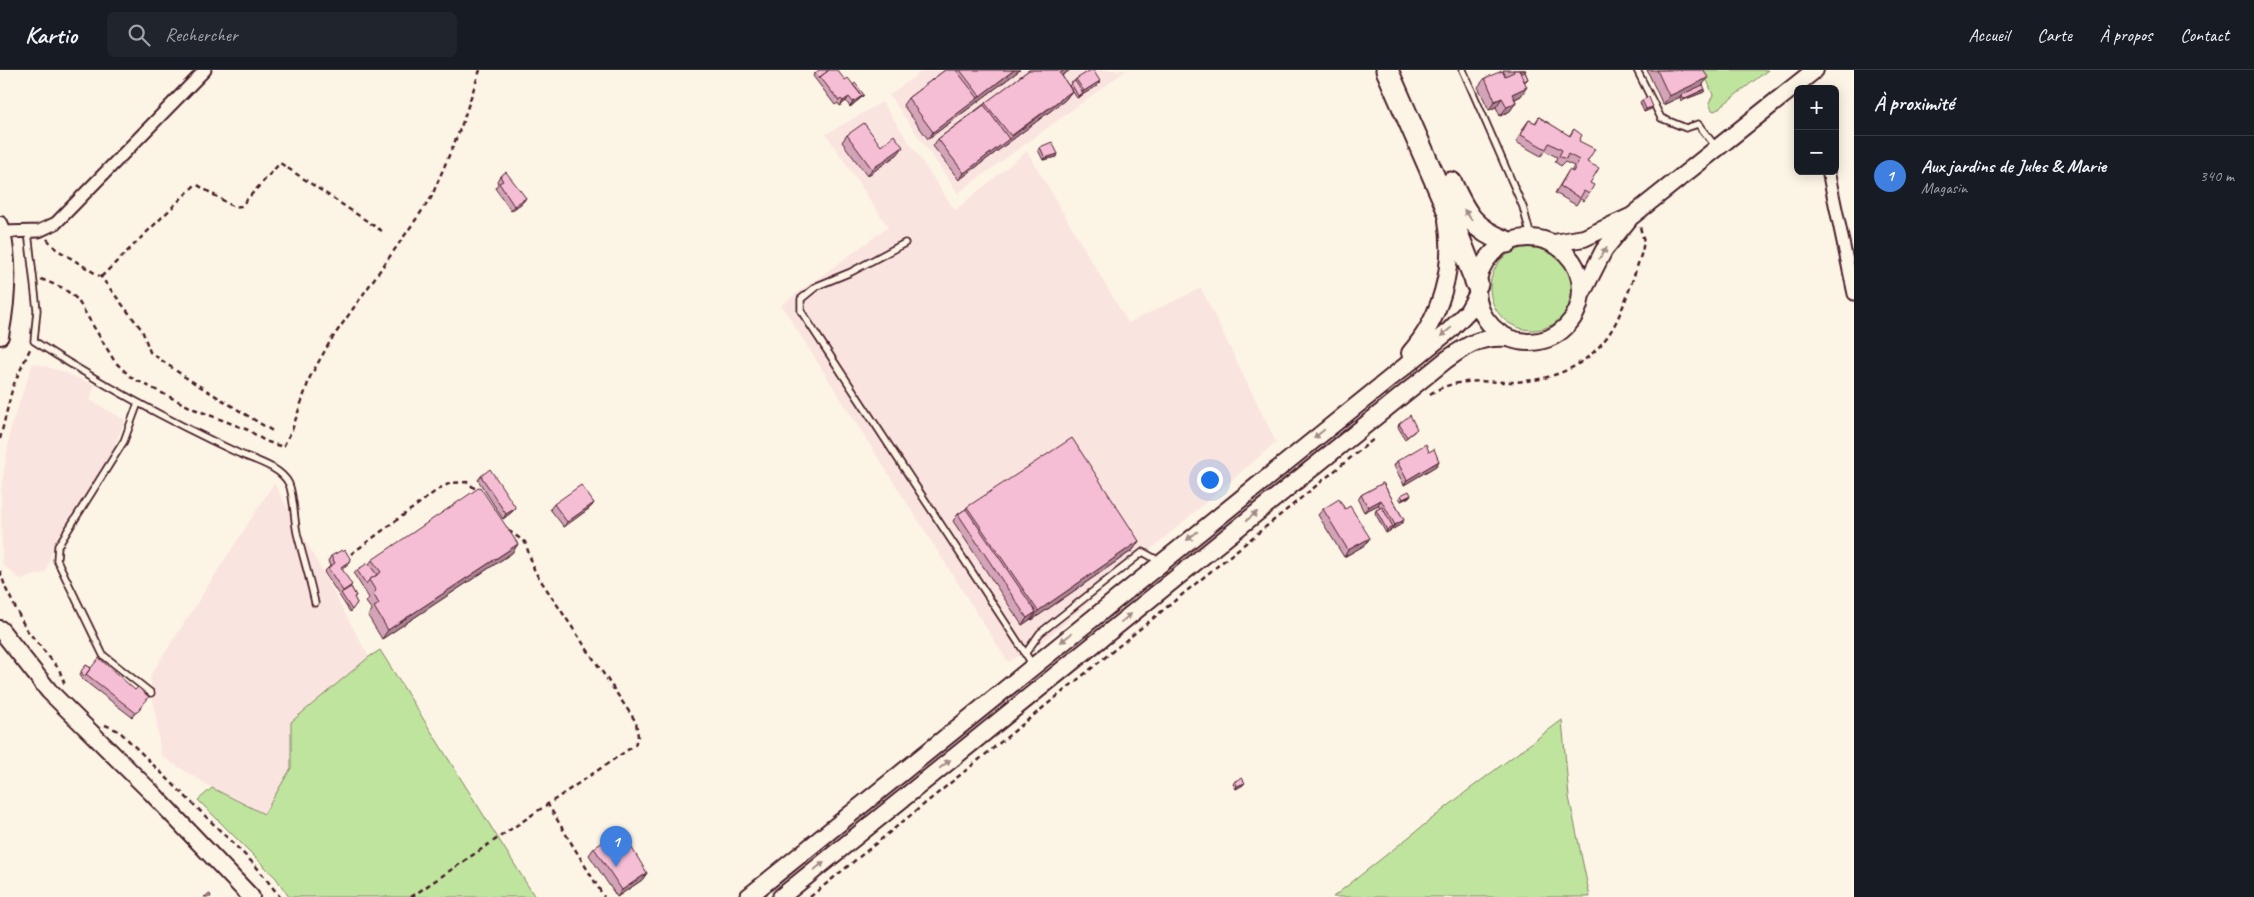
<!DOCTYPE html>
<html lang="fr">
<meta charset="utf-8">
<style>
:root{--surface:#171b24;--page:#20242c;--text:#f1f3f6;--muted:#9ea1a6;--line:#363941;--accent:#c8321e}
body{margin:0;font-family:Caveat,sans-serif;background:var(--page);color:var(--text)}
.controls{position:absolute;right:15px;top:15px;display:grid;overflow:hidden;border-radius:8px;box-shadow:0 2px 12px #0003}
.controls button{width:45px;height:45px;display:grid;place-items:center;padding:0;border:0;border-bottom:1px solid var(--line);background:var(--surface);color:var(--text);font:25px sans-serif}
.you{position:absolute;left:1209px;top:409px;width:18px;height:18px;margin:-12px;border:4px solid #fff;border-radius:50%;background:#1a73e8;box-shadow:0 0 0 8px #1a73e833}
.badge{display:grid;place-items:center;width:32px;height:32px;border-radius:50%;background:var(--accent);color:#fff;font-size:16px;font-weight:700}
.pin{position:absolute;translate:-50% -41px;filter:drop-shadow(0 1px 2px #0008)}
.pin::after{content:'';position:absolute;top:26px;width:18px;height:15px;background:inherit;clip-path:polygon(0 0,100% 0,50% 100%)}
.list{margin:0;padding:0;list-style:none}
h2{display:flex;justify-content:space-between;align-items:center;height:65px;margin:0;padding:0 20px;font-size:21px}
h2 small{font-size:16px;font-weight:400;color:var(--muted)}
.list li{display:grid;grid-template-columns:32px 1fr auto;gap:15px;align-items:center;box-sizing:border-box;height:80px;padding:0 20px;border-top:1px solid var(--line)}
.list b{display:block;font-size:19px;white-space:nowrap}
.list p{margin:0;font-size:16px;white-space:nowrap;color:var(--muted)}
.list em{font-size:16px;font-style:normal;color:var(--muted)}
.icon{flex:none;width:28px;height:28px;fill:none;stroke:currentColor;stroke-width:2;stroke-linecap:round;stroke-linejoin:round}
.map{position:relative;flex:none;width:1854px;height:827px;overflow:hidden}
header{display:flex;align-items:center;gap:30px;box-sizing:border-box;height:70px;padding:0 25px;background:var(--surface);border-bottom:1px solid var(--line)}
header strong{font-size:24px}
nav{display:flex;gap:28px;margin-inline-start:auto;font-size:18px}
.search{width:350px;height:45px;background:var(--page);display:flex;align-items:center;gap:12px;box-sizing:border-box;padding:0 18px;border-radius:8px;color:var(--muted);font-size:19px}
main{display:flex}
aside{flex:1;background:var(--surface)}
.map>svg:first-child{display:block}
.built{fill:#fae4e0}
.green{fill:#bfe49e;stroke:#848264}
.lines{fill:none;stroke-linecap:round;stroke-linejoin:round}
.lane-casing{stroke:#4a1f2b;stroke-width:9}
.street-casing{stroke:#4a1f2b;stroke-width:15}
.secondary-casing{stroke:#4a1f2b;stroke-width:20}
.highway-casing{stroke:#4a1f2b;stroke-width:25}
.path{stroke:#4a1f2b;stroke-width:2.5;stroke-dasharray:5 4;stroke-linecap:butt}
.lane{stroke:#fcf5e5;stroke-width:5.5}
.street{stroke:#fcf5e5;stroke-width:11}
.secondary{stroke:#fcf5e5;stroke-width:16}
.highway{stroke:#fcf5e5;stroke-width:21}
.wall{fill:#d3a3b7;stroke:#4a1f2b}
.shaded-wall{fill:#ac8595;stroke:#4a1f2b}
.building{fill:#f5bed5;stroke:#4a1f2b}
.oneway{fill:#a38a88}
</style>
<header>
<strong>Kartio</strong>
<div class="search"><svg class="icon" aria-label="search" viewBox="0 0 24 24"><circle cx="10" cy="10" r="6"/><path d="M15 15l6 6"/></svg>Rechercher</div>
<nav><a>Accueil</a><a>Carte</a><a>À propos</a><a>Contact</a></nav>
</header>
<main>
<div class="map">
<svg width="1854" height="827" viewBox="0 0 1854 827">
<rect width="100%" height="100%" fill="#fcf5e5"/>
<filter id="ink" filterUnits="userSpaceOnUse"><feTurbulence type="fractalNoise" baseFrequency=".02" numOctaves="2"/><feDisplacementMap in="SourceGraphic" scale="10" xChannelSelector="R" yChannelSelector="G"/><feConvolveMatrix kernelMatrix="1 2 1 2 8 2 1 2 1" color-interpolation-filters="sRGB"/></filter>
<g filter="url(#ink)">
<!-- built -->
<path class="built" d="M 923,0 L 1127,0 L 958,123 L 889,25 Z
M 882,32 L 955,140 L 1027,81 L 1128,253 L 1201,218 L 1276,372 L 1042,573 L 1008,592 L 781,235 L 888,157 L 826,64 Z
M 33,293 L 61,301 L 95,315 L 90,330 L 125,350 L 114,377 L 85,427 L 55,471 L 46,502 L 21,510 L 2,494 L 1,420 L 11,356 Z
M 274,413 L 369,587 L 291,652 L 291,698 L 264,744 L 212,718 L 161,686 L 150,606 Z"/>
<!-- green -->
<path class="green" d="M 1703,0 L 1768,0 L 1715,41 L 1712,40 L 1709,33 L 1713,25 Z
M1490 218a42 42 0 1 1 84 0a42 42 0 1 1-84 0Z
M 380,580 L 535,827 L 289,827 L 276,808 L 198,730 L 212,718 L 264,744 L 291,698 L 291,652 L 369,587 Z
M 1562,650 L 1569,727 L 1590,827 L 1333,827 L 1467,721 Z"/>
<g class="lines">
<!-- lane casing -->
<g class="lane-casing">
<path id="lane" d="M 1463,0 L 1523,137 L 1531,167
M 1637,0 L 1661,48 L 1686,58 L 1698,54 L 1716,77
M 28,162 L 37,240 L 34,271 C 99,313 167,350 238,383 C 254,390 281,397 289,414 C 294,427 294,449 297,463 C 303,487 310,509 315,533
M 905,173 L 851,202 L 817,216 L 801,229 L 801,241 L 1033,595
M 138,333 L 124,371 L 58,476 L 57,490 L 103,585 L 151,623
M 1025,584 L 1040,563 L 1143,482 L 1159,491"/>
</g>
<!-- street casing -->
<g class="street-casing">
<path id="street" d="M 1828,101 L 1854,224
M 2,162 L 39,161 L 56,153 L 205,0"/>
</g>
<!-- secondary casing -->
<g class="secondary-casing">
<path id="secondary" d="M 0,155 C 10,191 7,230 0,266
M1477 220a52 52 0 1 1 104 0a52 52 0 1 1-104 0Z
M 1554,173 L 1584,168 L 1632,146 L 1815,0
M 1581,225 L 1604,180 L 1629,149
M 1410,283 C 1441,248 1455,197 1447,150
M 0,559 L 49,621 L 152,723 L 251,827
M 748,827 L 1450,260 L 1468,241 L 1477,225
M 781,827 L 1446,290 C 1467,275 1480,266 1507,268"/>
</g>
<!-- highway casing -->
<g class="highway-casing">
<path id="highway" d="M 1387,0 L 1443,128 L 1477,214
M 1451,113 C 1465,144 1474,160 1507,172"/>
</g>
<!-- path -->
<path class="path" d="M 47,169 L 56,179 L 101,207 L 142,260 L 150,282 L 185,307 L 274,362
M 101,207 L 196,114 L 234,137 L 241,136 L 280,93 L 382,161
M 41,209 L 63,218 L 77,229 L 115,292 L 132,308 L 194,339 L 248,360 L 265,371 L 283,377 L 292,360 L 310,307 L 331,270 L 431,128 L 461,57 L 480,0
M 1430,324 C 1453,309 1477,311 1503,312 C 1551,313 1595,296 1617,250 C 1627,229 1634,205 1642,182 L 1644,171 L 1640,157
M 0,369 L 13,316 L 30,279
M 351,484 L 440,418 L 451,413 L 467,412 L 479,422
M 0,501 L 6,519 L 26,559 L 59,599 L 65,615
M 105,655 L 119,661 L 255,795 L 280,827
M 547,733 L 604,827
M 411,827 L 635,675 L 638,666 L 636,652 L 535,502 L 525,472 L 509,461
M 810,827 L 1375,368"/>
<!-- lane -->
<use href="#lane" class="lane"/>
<!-- street -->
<use href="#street" class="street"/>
<!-- secondary -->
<use href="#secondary" class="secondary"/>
<!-- highway -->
<use href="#highway" class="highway"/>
</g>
<!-- wall -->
<path class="wall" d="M 945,0 L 1020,0 L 928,69 L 903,35 L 908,28 Z
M 1029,0 L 1070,0 L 1062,6 L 1072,21 L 1065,30 L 959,110 L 933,76 L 938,69 Z
M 1503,0 L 1526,0 L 1525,2 L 1528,9 L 1526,11 L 1524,12 L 1521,26 L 1515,29 L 1516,32 L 1510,41 L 1500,46 L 1496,37 L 1489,40 L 1478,17 L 1485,8 L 1505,5 Z
M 1647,0 L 1704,0 L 1703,15 L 1704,22 L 1681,31 L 1680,27 L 1663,35 Z
M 815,3 L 845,10 L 853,15 L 864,25 L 862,27 L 850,37 L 846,31 L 840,36 L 838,33 L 835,35 L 813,6 Z
M 1076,9 L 1100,11 L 1097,16 L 1077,28 L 1069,16 Z
M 1642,30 L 1651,39 L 1644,42 L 1640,32 Z
M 1539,47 L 1569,66 L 1574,59 L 1587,92 L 1590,113 L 1589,124 L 1584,131 L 1580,129 L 1576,135 L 1555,123 L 1569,100 L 1571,102 L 1574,96 L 1565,92 L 1561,96 L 1555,92 L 1557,87 L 1545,81 L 1541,86 L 1516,72 L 1524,57 L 1529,50 L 1535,53 Z
M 847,65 L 881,76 L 898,84 L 867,106 L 842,72 Z
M 1040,77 L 1057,87 L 1043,90 L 1038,80 Z
M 500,106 L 526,128 L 522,133 L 511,141 L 495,118 L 498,114 L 497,111 Z
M 1399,354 L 1415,361 L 1405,369 L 1398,357 Z
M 1429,382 L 1439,391 L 1436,396 L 1404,415 L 1394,396 L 1397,391 Z
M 481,406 L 512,442 L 503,449 L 478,410 Z
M 1383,413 L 1404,450 L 1400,455 L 1386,463 L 1375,443 L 1376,440 L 1380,438 L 1378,435 L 1364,442 L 1358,430 L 1361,425 Z
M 1401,425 L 1409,427 L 1401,431 L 1399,427 Z
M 594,433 L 590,438 L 564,457 L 550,439 L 554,434 Z
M 967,437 L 1139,471 L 1133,480 L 1032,550 L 1031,549 L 1022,555 L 953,451 L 958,444 L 966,439 Z
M 1323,439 L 1365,475 L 1344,487 L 1318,445 Z
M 518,474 L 512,483 L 382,569 L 368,546 L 372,540 L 366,532 L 369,528 L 354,504 L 357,500 L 369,494 L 372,490 Z
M 331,486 L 348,495 L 342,499 L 351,517 L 356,526 L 354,528 L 357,533 L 350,542 L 324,502 L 330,496 L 328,491 Z
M 86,595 L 91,598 L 149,627 L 132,647 L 82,609 L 80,604 Z
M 1235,711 L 1243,715 L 1236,719 L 1233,714 Z
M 594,778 L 647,803 L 642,810 L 617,827 L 589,785 Z"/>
<!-- shaded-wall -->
<path class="shaded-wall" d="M 1014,0 L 1020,0 L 928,69 L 933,62 Z
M 1064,0 L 1070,0 L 1053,12 L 1060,3 Z
M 1708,8 L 1701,17 L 1681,25 L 1680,27 L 1663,35 L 1669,26 Z
M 1100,11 L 1097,16 L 1077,28 L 1084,21 Z
M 1527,17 L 1521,26 L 1506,33 L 1512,24 Z
M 1705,19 L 1704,22 L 1681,31 L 1683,29 Z
M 1072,21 L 1065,30 L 959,110 L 964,103 Z
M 864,25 L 862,27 L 850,37 L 853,32 Z
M 849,27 L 846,31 L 840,36 L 843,31 Z
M 1502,28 L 1496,37 L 1489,40 L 1495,31 Z
M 1516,32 L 1510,41 L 1500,46 L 1507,37 Z
M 1653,37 L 1651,39 L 1644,42 L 1646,39 Z
M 903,77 L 898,84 L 867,106 L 872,99 Z
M 1058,84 L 1057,87 L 1043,90 L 1045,88 Z
M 526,128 L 522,133 L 511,141 L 514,136 Z
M 1439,391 L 1436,396 L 1404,415 L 1407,410 Z
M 1411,425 L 1409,427 L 1401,431 L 1403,429 Z
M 1381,430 L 1378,435 L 1364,442 L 1368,437 Z
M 594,433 L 590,438 L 564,457 L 567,452 Z
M 516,438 L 512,442 L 503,449 L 506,444 Z
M 1404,450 L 1400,455 L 1386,463 L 1387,460 L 1393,457 L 1395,455 Z
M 1370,468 L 1365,475 L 1344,487 L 1348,480 Z
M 1139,471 L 1133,480 L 1032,550 L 1038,541 Z
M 518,474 L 512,483 L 382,569 L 388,560 Z
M 351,490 L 348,495 L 338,502 L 341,497 Z
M 1036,542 L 1031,549 L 1022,555 L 1027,548 Z
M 1245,713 L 1243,715 L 1236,719 L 1237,716 Z
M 647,803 L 642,810 L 617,827 L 622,820 Z"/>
<!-- building -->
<path class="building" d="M 819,0 L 829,0 L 820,7 L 819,9 L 815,3 Z
M 829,0 L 837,0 L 845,10 L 848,8 L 862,26 L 853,32 L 849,27 L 843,31 L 841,29 L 839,31 L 820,7 Z
M 945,0 L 956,0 L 978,28 L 933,62 L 908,28 Z
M 960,0 L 1014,0 L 980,26 Z
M 1029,0 L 1064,0 L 1060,3 L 1072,21 L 1011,66 L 985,33 Z
M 1091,0 L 1093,0 L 1100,11 L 1084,21 L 1076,9 Z
M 1513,0 L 1519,0 L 1527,17 L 1512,24 L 1516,32 L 1507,37 L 1502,28 L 1495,31 L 1485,8 L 1502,1 L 1505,6 L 1514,2 Z
M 1519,0 L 1525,0 L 1520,2 Z
M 1657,0 L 1704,0 L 1708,8 L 1669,26 Z
M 1525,2 L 1528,9 L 1524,11 L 1521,4 Z
M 1075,11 L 1083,23 L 1078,26 L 1071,13 Z
M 855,13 L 864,25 L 860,28 L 862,26 L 853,15 Z
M 1703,15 L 1705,19 L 1683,29 L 1681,25 Z
M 1649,27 L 1653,37 L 1646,39 L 1642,30 Z
M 984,35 L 1009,69 L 964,103 L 938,69 Z
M 1539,47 L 1570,66 L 1574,59 L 1582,65 L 1579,71 L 1595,79 L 1587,92 L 1599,98 L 1590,113 L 1594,115 L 1589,124 L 1584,121 L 1580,128 L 1560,116 L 1569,100 L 1573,102 L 1579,90 L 1568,84 L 1566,89 L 1559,86 L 1562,80 L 1549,73 L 1546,79 L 1521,65 L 1529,50 L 1536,53 Z
M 864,53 L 881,76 L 894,65 L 903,77 L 872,99 L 847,65 Z
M 1052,72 L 1058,84 L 1045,88 L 1040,77 Z
M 506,102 L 526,128 L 514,136 L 499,113 L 503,111 L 500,106 Z
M 1410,345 L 1417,359 L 1407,367 L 1399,354 Z
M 1072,368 L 1139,471 L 1038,541 L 967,437 Z
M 1426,374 L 1429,382 L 1434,379 L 1439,391 L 1407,410 L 1397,391 Z
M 490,399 L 516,438 L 506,444 L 481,406 Z
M 1383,413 L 1404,450 L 1395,455 L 1381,430 L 1368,437 L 1361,425 Z
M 581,415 L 594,433 L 567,452 L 554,434 Z
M 480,417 L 518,474 L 388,560 L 374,537 L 379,534 L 373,523 L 376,521 L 369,510 L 381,502 L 372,490 Z
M 1409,421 L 1411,425 L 1403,429 L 1401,425 Z
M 1339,429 L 1345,439 L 1350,436 L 1370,468 L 1348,480 L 1323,439 Z
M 1382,437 L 1393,457 L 1387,460 L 1376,440 Z
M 966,439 L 1036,542 L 1027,548 L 958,444 Z
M 342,480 L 343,482 L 345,480 L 351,490 L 341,497 L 352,515 L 343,521 L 328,498 L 335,493 L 331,486 Z
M 368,493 L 377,505 L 369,510 L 366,514 L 357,500 Z
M 351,517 L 356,526 L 354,527 L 357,533 L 352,540 L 341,523 Z
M 99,588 L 135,620 L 138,617 L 149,627 L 136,643 L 86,604 Z
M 86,595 L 91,598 L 84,607 L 81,601 Z
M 1242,708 L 1245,713 L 1237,716 L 1235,711 Z
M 621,760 L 647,803 L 622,820 L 594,778 Z
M 210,824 L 211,827 L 204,827 Z"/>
<!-- one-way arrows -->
<defs><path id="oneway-solid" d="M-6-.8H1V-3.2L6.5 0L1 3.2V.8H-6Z" transform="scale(1.25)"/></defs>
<g class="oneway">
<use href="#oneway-solid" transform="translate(1468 145) rotate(-126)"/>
<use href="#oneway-solid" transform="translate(1603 183) rotate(-57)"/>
<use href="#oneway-solid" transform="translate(1446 262) rotate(140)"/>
<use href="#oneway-solid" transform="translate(1319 364) rotate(141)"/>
<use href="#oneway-solid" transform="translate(1252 446) rotate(-39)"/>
<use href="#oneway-solid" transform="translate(1192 466) rotate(141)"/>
<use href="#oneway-solid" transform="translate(1126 548) rotate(-39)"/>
<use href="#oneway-solid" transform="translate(1066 568) rotate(141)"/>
<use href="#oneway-solid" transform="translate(945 694) rotate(-39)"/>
<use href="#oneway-solid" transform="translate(819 796) rotate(-39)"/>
</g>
</g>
</svg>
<div class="controls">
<button>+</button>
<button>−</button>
</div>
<div class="you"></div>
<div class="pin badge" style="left:616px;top:797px;background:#3f7fe0">1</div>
</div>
<aside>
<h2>À proximité<small></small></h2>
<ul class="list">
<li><span class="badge" style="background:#3f7fe0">1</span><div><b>Aux jardins de Jules &amp; Marie</b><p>Magasin</p></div><em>340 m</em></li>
</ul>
</aside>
</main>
